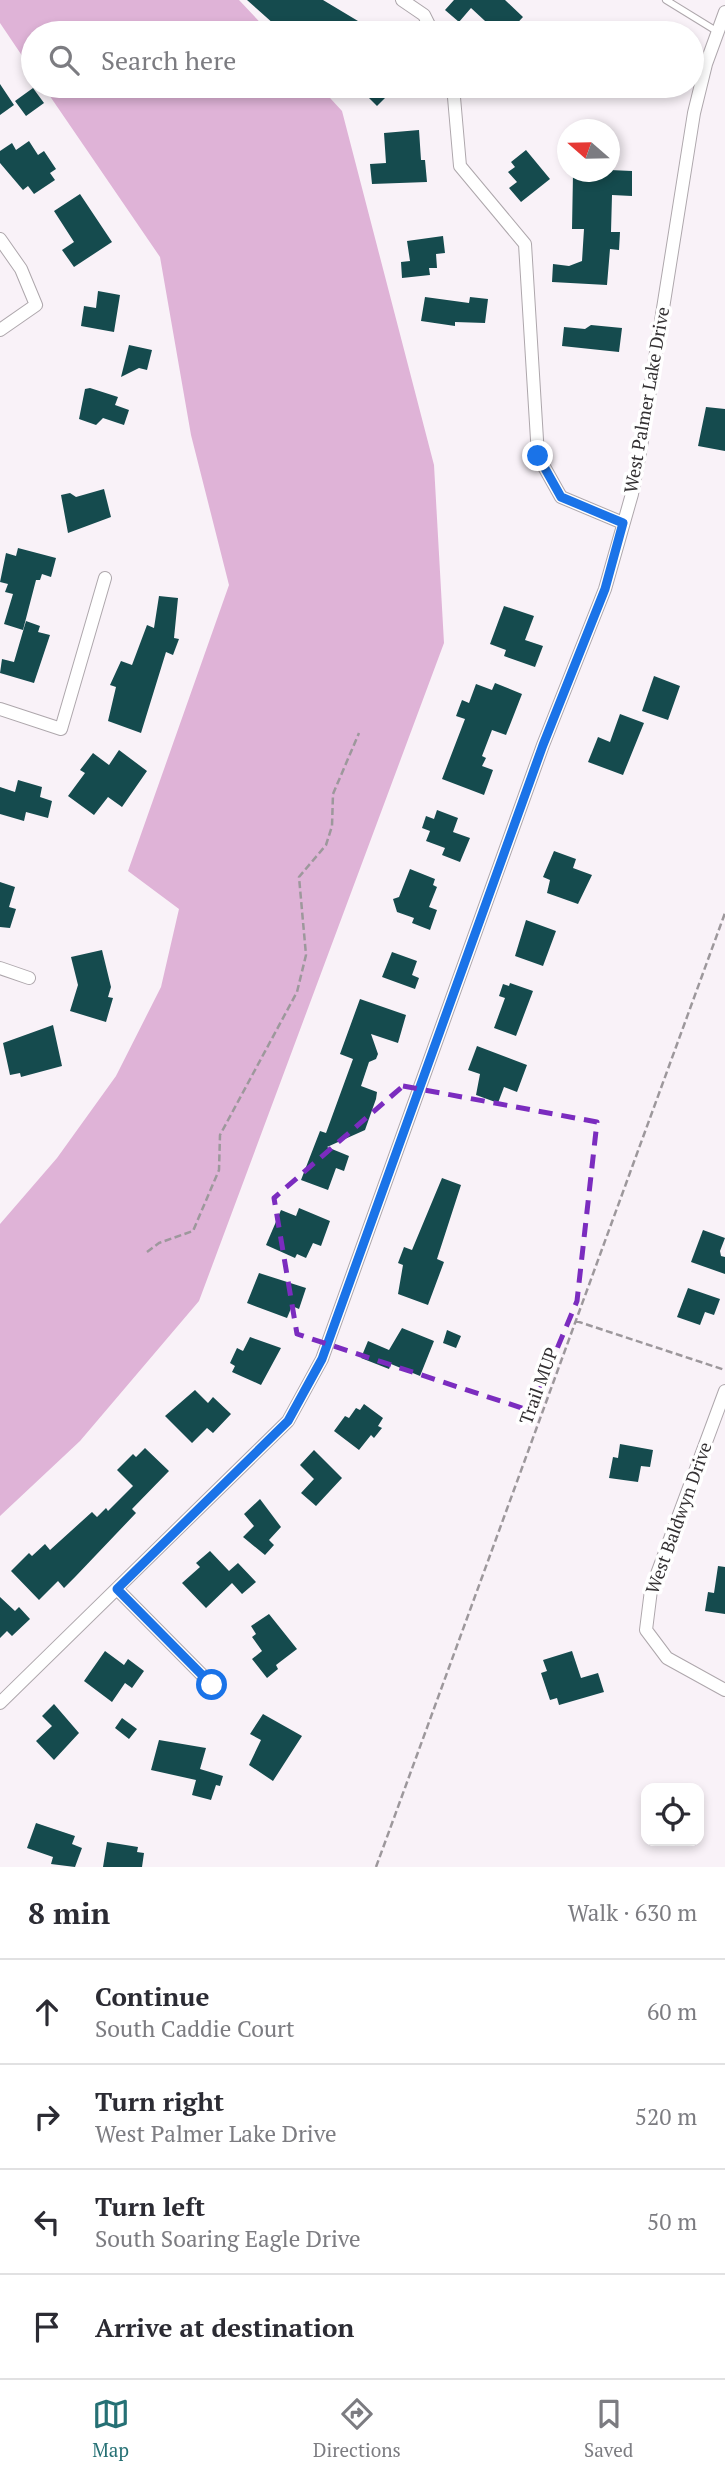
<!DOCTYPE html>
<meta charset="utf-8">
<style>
:root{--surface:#fff;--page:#f2f2f3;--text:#2b2b33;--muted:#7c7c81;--line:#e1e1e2;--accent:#257074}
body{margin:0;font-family:"PT Serif",serif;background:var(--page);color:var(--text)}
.controls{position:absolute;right:21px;bottom:21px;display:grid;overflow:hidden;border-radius:14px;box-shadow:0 4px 10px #0003}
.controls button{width:63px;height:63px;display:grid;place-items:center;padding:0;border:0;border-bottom:2px solid var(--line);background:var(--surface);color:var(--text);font:35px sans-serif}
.compass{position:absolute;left:557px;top:119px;width:63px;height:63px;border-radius:50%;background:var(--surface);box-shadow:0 4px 10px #0003;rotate:290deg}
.stop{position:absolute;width:21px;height:21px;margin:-16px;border:5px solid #1a73e8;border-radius:50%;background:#fff}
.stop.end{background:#1a73e8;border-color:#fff;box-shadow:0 2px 7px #0008}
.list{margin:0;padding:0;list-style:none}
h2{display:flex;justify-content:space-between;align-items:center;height:91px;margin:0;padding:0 28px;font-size:30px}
h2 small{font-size:23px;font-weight:400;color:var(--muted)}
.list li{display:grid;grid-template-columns:46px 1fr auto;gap:21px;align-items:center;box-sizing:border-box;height:105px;padding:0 28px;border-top:2px solid var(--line)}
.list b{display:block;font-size:26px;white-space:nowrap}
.list p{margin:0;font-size:23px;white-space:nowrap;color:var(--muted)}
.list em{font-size:23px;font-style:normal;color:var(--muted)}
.icon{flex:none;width:38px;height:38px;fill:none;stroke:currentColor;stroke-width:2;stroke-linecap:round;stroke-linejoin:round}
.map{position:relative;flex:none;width:725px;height:1867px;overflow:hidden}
.search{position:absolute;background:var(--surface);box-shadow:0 4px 10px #0003;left:21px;right:21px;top:21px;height:77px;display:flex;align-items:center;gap:18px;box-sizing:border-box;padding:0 24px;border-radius:38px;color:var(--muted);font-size:26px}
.sheet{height:511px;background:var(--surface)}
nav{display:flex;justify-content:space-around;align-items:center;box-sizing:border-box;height:98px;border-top:2px solid var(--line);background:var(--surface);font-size:19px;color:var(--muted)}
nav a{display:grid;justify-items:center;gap:4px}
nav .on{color:var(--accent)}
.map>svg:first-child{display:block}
.green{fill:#dfb3d7}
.building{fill:#154b4e}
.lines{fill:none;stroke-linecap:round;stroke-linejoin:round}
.lane-casing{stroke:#aea7ac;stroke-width:8}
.street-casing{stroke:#aea7ac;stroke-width:14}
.path{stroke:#9d989c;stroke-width:2.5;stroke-dasharray:7 3.5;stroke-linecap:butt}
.lane{stroke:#fff;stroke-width:6}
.street{stroke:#fff;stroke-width:12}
.route{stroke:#1a73e8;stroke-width:9}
.marked{fill:none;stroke:#7b2cbf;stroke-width:5;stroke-dasharray:14 9;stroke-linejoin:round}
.labels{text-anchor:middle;stroke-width:7;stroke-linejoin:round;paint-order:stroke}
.street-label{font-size:18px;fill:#333032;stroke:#fff}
</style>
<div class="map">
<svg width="725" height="1867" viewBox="0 0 725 1867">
<rect width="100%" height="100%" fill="#f9f2f8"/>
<!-- green -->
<path class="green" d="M 0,0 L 239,0 L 270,33 L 33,33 L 33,72 L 0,23 Z
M 43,86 L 319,86 L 342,111 L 434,465 L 444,643 L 199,1301 L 80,1441 L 0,1516 L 0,1224 L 57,1158 L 116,1076 L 161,987 L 179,909 L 128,871 L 229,585 L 191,435 L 160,257 Z"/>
<!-- building -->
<path class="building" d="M 247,0 L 323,0 L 378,33 L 284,33 Z
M 454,0 L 505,0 L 523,17 L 508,33 L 498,33 L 471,8 L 459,22 L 445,10 Z
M 0,84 L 14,105 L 0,115 Z
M 357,86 L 397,86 L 377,106 Z
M 33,88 L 44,103 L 26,116 L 15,101 Z
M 419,130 L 421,160 L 425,160 L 427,182 L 372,184 L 370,164 L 386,163 L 384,133 Z
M 29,141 L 38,155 L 44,151 L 56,169 L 50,173 L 55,180 L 34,194 L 28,186 L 23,190 L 0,163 L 0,151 L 12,143 L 16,150 Z
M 526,150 L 550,179 L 521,202 L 509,188 L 517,182 L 508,172 L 515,167 L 511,162 Z
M 610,170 L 632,171 L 632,196 L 612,195 L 611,232 L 620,232 L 619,250 L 610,249 L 607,285 L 552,282 L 553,264 L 569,266 L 582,261 L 584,229 L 572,229 L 573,174 L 600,175 L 601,172 Z
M 80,194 L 112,242 L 74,267 L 62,250 L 74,242 L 54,211 Z
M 443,236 L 445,253 L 436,254 L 437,268 L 429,268 L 430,275 L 402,278 L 401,262 L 410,261 L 407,241 Z
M 98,291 L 120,295 L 114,332 L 81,326 L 84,306 L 96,308 Z
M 425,297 L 469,303 L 470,297 L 488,299 L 485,323 L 455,322 L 455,326 L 421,321 Z
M 591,325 L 622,328 L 619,352 L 562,346 L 564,327 L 585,329 Z
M 129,345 L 152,350 L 147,370 L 139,368 L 121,377 Z
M 90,388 L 118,397 L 115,405 L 129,410 L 124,425 L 103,418 L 96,425 L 79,419 L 85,389 Z
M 706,407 L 725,409 L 725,451 L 698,446 Z
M 104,489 L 111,517 L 68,533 L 61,495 L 70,493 L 76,497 Z
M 18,548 L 56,558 L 51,577 L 42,574 L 40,580 L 36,580 L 23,630 L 4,624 L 13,594 L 5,592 L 8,584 L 0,582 L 6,553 L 16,556 Z
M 159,596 L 178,598 L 174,638 L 179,639 L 173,655 L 166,652 L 141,733 L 108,721 L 116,687 L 110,685 L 121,661 L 132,665 L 147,625 L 154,628 Z
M 504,606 L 534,616 L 525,640 L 543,646 L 535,667 L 504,656 L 506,650 L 490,644 Z
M 26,621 L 40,626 L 38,632 L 50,635 L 34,683 L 0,673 L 2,659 L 14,662 Z
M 654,676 L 680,686 L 668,720 L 642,711 Z
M 495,683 L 522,694 L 506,735 L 492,730 L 482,756 L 486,758 L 482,766 L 493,770 L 484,795 L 442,779 L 465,719 L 456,716 L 462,700 L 469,703 L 476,684 L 492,690 Z
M 620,714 L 644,723 L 623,775 L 588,762 L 598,737 L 610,742 Z
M 119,750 L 147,771 L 122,807 L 108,797 L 94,815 L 68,796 L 85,773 L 80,770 L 93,753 L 109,765 Z
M 18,780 L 42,787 L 40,797 L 52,801 L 48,818 L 26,812 L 24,821 L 0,814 L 0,787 L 15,792 Z
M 437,810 L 458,818 L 453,832 L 470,838 L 460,862 L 442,855 L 445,848 L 426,841 L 430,831 L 422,828 L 426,816 L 434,819 Z
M 554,851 L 576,859 L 573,868 L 592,875 L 578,904 L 547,893 L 550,880 L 543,877 Z
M 410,869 L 435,879 L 433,885 L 437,887 L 429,907 L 437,910 L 430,930 L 412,923 L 414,918 L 397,912 L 393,899 L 399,897 Z
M 0,882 L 15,887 L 9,907 L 16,909 L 10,928 L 0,927 Z
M 526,920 L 556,931 L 543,966 L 515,956 Z
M 102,950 L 111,987 L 108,997 L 113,998 L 106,1022 L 70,1011 L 78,985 L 71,957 Z
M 392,952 L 417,961 L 412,975 L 419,978 L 415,989 L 382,977 Z
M 510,983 L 533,991 L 516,1036 L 494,1028 L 505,998 L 499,996 L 503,984 L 509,986 Z
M 360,999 L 406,1015 L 398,1043 L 371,1034 L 378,1054 L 376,1059 L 369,1062 L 361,1086 L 377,1092 L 376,1099 L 365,1130 L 327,1147 L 349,1156 L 344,1171 L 336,1168 L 328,1190 L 301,1180 L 320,1131 L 326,1133 L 353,1059 L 340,1054 Z
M 53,1025 L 62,1066 L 21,1077 L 20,1073 L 10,1075 L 3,1043 Z
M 477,1046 L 527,1065 L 517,1092 L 504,1087 L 498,1103 L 476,1095 L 480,1074 L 468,1070 Z
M 442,1178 L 461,1185 L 437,1259 L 444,1262 L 428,1305 L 398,1294 L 403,1265 L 398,1263 L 404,1247 L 412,1250 Z
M 299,1208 L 330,1221 L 321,1246 L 313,1243 L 306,1258 L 297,1254 L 295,1258 L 266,1245 L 281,1210 L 296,1216 Z
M 703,1230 L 725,1238 L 720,1251 L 721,1256 L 725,1257 L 725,1274 L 691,1262 Z
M 259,1273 L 306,1288 L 299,1309 L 292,1306 L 287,1318 L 247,1303 Z
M 688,1288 L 720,1299 L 714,1315 L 705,1312 L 700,1325 L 677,1317 Z
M 402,1328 L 434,1341 L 420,1376 L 391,1364 L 389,1369 L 361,1358 L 368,1341 L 389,1350 Z
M 447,1330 L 461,1336 L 456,1348 L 443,1343 Z
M 250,1337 L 281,1348 L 261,1385 L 232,1372 L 235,1366 L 230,1363 L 237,1348 L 243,1351 Z
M 195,1390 L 208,1403 L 213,1397 L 231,1414 L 213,1433 L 207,1428 L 192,1443 L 165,1416 Z
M 364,1404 L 383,1418 L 378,1426 L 382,1428 L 374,1438 L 371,1435 L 359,1450 L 334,1431 L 345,1416 L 349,1418 L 356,1408 L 360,1410 Z
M 620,1444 L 653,1450 L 650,1467 L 641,1466 L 638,1482 L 609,1478 L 613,1457 L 618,1458 Z
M 145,1448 L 169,1471 L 132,1509 L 136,1513 L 76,1576 L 64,1588 L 58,1581 L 39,1600 L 11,1571 L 29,1553 L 32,1556 L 45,1544 L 50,1550 L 92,1512 L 97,1517 L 106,1508 L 108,1511 L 133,1486 L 117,1470 L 133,1454 L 136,1457 Z
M 314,1450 L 342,1478 L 316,1506 L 301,1493 L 314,1479 L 300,1465 Z
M 260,1499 L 281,1527 L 269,1540 L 274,1545 L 265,1555 L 243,1537 L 254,1526 L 244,1514 Z
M 210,1551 L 229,1571 L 238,1563 L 256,1582 L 242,1594 L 232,1583 L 206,1608 L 182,1583 L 200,1567 L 196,1563 Z
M 718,1566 L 725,1567 L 725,1614 L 705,1611 L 708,1592 L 714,1593 Z
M 0,1597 L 15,1611 L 19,1607 L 30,1619 L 12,1636 L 7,1631 L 0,1638 Z
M 269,1614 L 297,1649 L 276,1665 L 278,1669 L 267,1678 L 252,1659 L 262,1651 L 252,1637 L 256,1634 L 251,1626 Z
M 105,1651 L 124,1665 L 128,1659 L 144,1671 L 132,1688 L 125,1683 L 112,1702 L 84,1681 Z
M 572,1651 L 581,1678 L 598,1673 L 604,1692 L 559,1705 L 557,1698 L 550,1700 L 541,1673 L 547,1671 L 543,1660 Z
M 54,1704 L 79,1733 L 54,1760 L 36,1741 L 52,1726 L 42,1716 Z
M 263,1714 L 302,1736 L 273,1781 L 249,1765 L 261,1740 L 250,1734 Z
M 122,1718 L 137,1729 L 129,1739 L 115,1728 Z
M 159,1740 L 206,1748 L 200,1769 L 223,1776 L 220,1786 L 216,1785 L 211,1800 L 192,1795 L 196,1780 L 151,1770 Z
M 36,1823 L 75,1836 L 72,1844 L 82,1848 L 75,1867 L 51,1864 L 53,1857 L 27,1848 Z
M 107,1842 L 138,1847 L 137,1852 L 144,1853 L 142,1867 L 103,1867 Z"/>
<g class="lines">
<!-- lane casing -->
<g class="lane-casing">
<path id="lane" d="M 666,0 L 718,32"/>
</g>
<!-- street casing -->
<g class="street-casing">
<path id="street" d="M 402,0 L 424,15 L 433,33
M 453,86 L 460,166 L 525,244 L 538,456 L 561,497 L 623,523
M 0,239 L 21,269 L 36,305 L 0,330
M 0,709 L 61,729 L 105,578
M 0,968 L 29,978
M 725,1391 L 651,1590 L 646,1630 L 667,1658 L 725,1690
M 117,1589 L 212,1685
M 0,1703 L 288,1421 L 322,1359 L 543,745 L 605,589 L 632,494 L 641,447 L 694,113 L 706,64 L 725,12"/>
</g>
<!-- path -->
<path class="path" d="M 147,1252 L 159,1243 L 193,1231 L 219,1170 L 220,1135 L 297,992 L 306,955 L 299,877 L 326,845 L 332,826 L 333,794 L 359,733
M 576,1321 L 725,1370
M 376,1867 L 725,913"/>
<!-- lane -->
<use href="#lane" class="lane"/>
<!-- street -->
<use href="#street" class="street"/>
</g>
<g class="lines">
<!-- route -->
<path class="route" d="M 212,1685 L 117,1589 L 288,1421 L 322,1359 L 543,745 L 605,589 L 623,523 L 561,497 L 538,456"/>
</g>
<!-- marked area -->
<path class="marked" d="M 403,1086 L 597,1122 L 577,1301 L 531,1411 L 297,1334 L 274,1198 Z"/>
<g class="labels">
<!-- street labels -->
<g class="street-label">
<text transform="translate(647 400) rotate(-80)" y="6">West Palmer Lake Drive</text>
<text transform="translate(539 1386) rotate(-70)" y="6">Trail MUP</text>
<text transform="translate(679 1518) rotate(-70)" y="6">West Baldwyn Drive</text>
</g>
</g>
</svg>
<div class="controls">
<button><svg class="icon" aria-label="locate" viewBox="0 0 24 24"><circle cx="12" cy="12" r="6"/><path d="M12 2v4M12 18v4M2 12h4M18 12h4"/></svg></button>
</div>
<svg class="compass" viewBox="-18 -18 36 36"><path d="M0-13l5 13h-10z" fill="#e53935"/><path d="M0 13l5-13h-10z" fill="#7c7c81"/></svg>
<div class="stop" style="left:212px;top:1685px"></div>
<div class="stop end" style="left:538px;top:456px"></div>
<div class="search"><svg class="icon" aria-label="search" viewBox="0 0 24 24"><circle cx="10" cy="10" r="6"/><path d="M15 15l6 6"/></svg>Search here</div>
</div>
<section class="sheet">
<h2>8 min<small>Walk · 630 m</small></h2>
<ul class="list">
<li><svg class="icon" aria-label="ahead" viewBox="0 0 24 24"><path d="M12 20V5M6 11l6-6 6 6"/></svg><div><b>Continue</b><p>South Caddie Court</p></div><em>60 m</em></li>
<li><svg class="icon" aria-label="right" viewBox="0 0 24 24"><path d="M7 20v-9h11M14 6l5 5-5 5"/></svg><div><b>Turn right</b><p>West Palmer Lake Drive</p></div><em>520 m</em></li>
<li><svg class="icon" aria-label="left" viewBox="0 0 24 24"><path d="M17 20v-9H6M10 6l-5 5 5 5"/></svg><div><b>Turn left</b><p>South Soaring Eagle Drive</p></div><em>50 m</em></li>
<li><svg class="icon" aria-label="arrive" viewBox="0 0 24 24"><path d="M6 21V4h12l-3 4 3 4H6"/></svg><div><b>Arrive at destination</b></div></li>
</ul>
</section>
<nav>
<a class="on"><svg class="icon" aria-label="map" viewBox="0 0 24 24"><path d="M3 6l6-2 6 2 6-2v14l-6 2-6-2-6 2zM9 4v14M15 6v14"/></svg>Map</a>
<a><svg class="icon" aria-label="directions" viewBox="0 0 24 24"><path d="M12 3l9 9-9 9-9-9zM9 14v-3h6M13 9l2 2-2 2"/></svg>Directions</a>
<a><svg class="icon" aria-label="saved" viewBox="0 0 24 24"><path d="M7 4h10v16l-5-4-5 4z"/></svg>Saved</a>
</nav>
